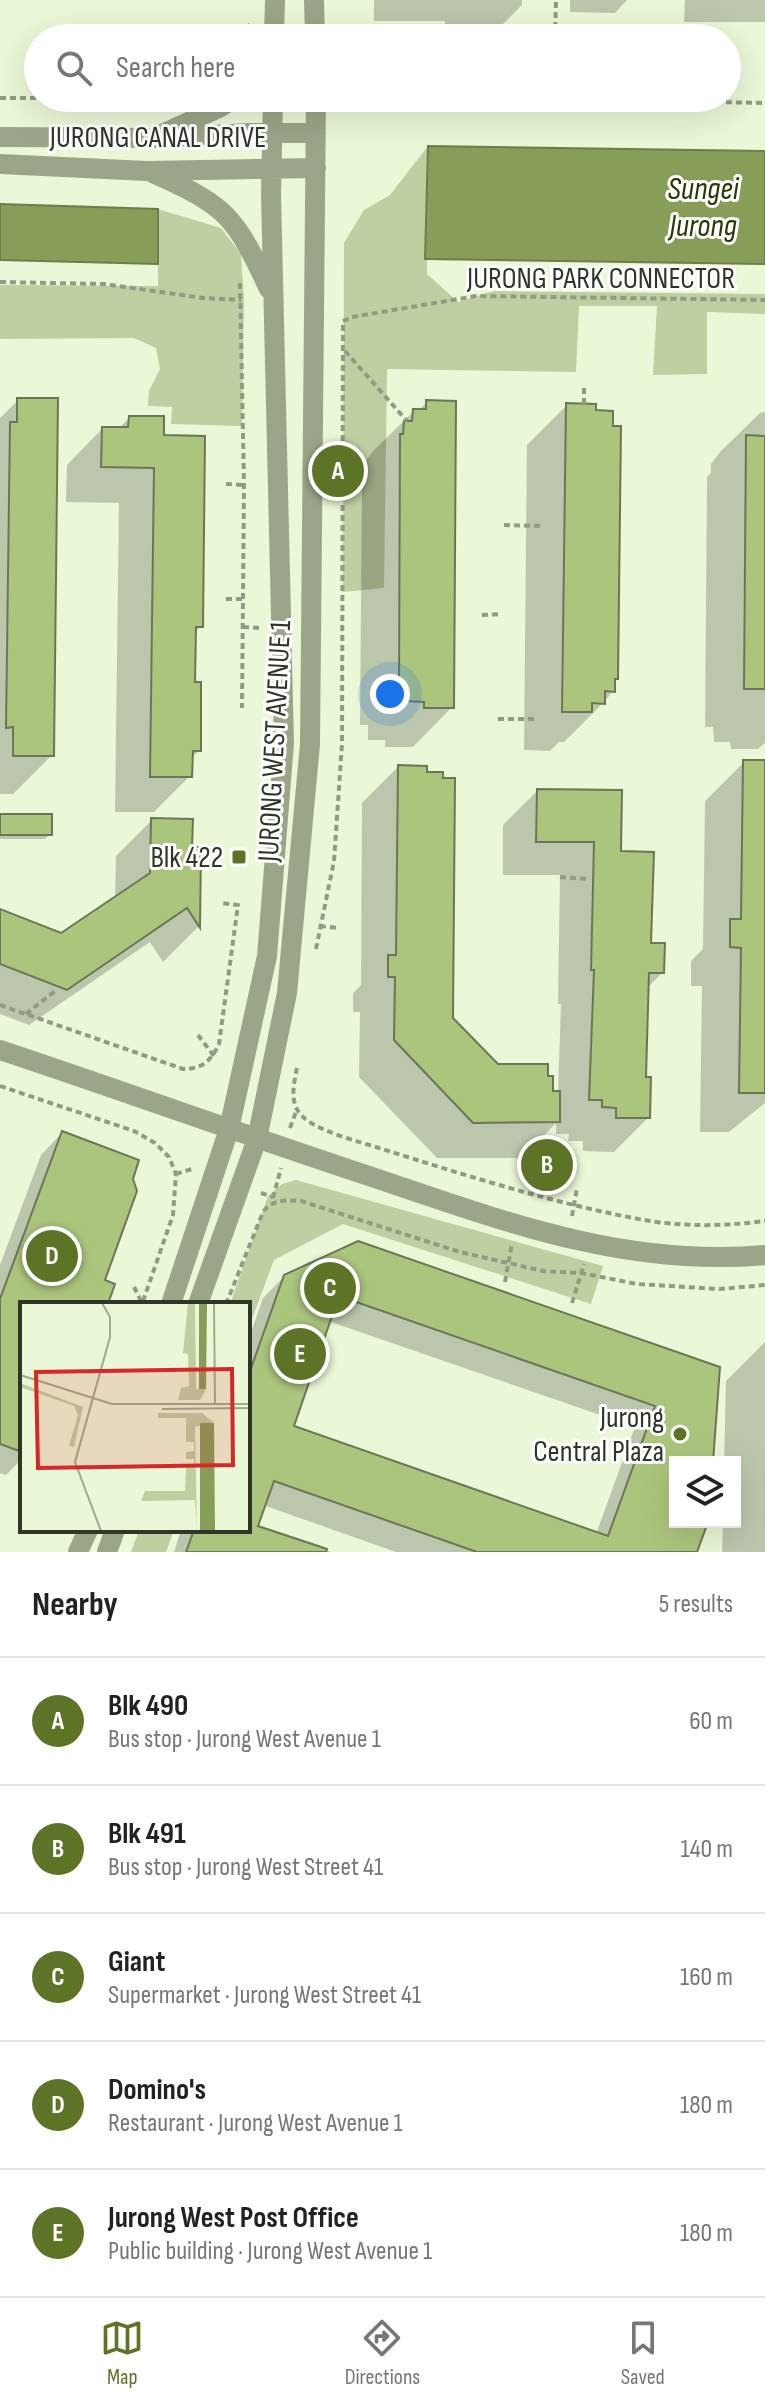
<!DOCTYPE html>
<meta charset="utf-8">
<style>
:root{--surface:#fff;--page:#f2f2f2;--text:#222;--muted:#767676;--line:#e0e0e0;--accent:#5d7426}
body{margin:0;font-family:"Sofia Sans Condensed",sans-serif;background:var(--page);color:var(--text)}
.controls{position:absolute;right:24px;bottom:24px;display:grid;overflow:hidden;border-radius:0px;box-shadow:0 8px 32px #0002}
.controls button{width:72px;height:72px;display:grid;place-items:center;padding:0;border:0;border-bottom:2px solid var(--line);background:var(--surface);color:var(--text);font:40px sans-serif}
.you{position:absolute;left:390px;top:694px;width:28px;height:28px;margin:-20px;border:6px solid #fff;border-radius:50%;background:#1a73e8;box-shadow:0 0 0 12px #1a73e833}
.badge{display:grid;place-items:center;width:52px;height:52px;border-radius:50%;background:var(--accent);color:#fff;font-size:26px;font-weight:700}
.pin{position:absolute;translate:-50% -50%;border:4px solid #fff;box-shadow:0 2px 8px #0006}
.list{margin:0;padding:0;list-style:none}
h2{display:flex;justify-content:space-between;align-items:center;height:104px;margin:0;padding:0 32px;font-size:34px}
h2 small{font-size:26px;font-weight:400;color:var(--muted)}
.list li{display:grid;grid-template-columns:52px 1fr auto;gap:24px;align-items:center;box-sizing:border-box;height:128px;padding:0 32px;border-top:2px solid var(--line)}
.list b{display:block;font-size:30px;white-space:nowrap}
.list p{margin:0;font-size:26px;white-space:nowrap;color:var(--muted)}
.list em{font-size:26px;font-style:normal;color:var(--muted)}
.icon{flex:none;width:44px;height:44px;fill:none;stroke:currentColor;stroke-width:2;stroke-linecap:round;stroke-linejoin:round}
.map{position:relative;flex:none;width:765px;height:1552px;overflow:hidden}
.search{position:absolute;background:var(--surface);box-shadow:0 8px 32px #0002;left:24px;right:24px;top:24px;height:88px;display:flex;align-items:center;gap:20px;box-sizing:border-box;padding:0 28px;border-radius:44px;color:var(--muted);font-size:30px}
.sheet{height:744px;background:var(--surface)}
nav{display:flex;justify-content:space-around;align-items:center;box-sizing:border-box;height:112px;border-top:2px solid var(--line);background:var(--surface);font-size:22px;color:var(--muted)}
nav a{display:grid;justify-items:center;gap:4px}
nav .on{color:var(--accent)}
.map>svg:first-child{display:block}
.green{fill:#becfa1}
.water{fill:#879e58;stroke:#6d7e4a;stroke-width:2}
.shadow{fill:#0003;fill-rule:evenodd}
.building{fill:#acc57d;stroke:#6b7659;stroke-width:2;fill-rule:evenodd}
.lines{fill:none;stroke-linecap:round;stroke-linejoin:round}
.path{stroke:#919a83;stroke-width:4;stroke-dasharray:6 4;stroke-linecap:butt}
.minor{stroke:#9ba688;stroke-width:20}
.tertiary{stroke:#9ba688;stroke-width:20}
.poi-dot{fill:#5d7426;stroke:#fff;stroke-width:3}
.labels{text-anchor:middle;stroke-width:6;stroke-linejoin:round;paint-order:stroke}
.street-label{font-size:30px;fill:#303528;stroke:#fff}
.poi-label{font-size:30px;fill:#303528;stroke:#fff;text-anchor:end}
.water-label{font-size:32px;font-style:italic;fill:#293701;stroke:#fff}
.inset-road{fill:none;stroke:#a0aa91;stroke-width:2}
.view{fill:#d62828;fill-opacity:0.15;stroke:#d62828;stroke-width:4}
.inset-edge{fill:none;stroke:#303528;stroke-width:4}
</style>
<div class="map">
<svg width="765" height="1552" viewBox="0 0 765 1552">
<rect width="100%" height="100%" fill="#ebf8d7"/>
<!-- green -->
<path class="green" d="M 428,146 L 427,274 L 458,302 L 493,291 L 765,294 L 765,314 L 707,312 L 707,374 L 653,375 L 657,306 L 579,306 L 576,372 L 387,369 L 384,588 L 343,592 L 344,243 L 364,210 L 390,195 Z
M 158,209 L 221,228 L 241,254 L 244,300 L 242,426 L 171,424 L 172,407 L 148,406 L 149,391 L 160,369 L 156,348 L 134,338 L 0,339 L 0,285 L 158,286 Z
M 296,1180 L 603,1266 L 591,1304 L 343,1224 L 274,1260 L 248,1330 L 248,1304 L 230,1304 L 268,1196 L 282,1184 Z
M 139,1530 L 174,1530 L 166,1552 L 131,1552 Z"/>
<!-- water -->
<path class="water" d="M 428,146 L 765,151 L 765,264 L 425,259 Z
M 0,204 L 158,209 L 158,264 L 0,260 Z"/>
<!-- shadow -->
<path class="shadow" d="M 374,0 L 522,0 L 522,5 L 500,27 L 445,26 L 445,21 L 374,21 Z
M 570,0 L 627,0 L 615,13 L 570,12 Z
M 685,0 L 765,0 L 765,22 L 684,22 Z
M 18,400 L 52,755 L 13,794 L 0,794 L 0,418 Z
M 427,402 L 452,707 L 413,747 L 385,747 L 385,740 L 368,740 L 368,725 L 360,725 L 362,475 L 365,472 L 365,462 L 374,450 L 414,411 L 418,411 Z
M 567,405 L 594,412 L 611,428 L 616,678 L 613,682 L 613,691 L 603,703 L 564,742 L 559,742 L 550,751 L 524,750 L 527,445 Z
M 765,412 L 765,743 L 758,749 L 731,749 L 730,742 L 714,742 L 713,727 L 705,727 L 707,477 L 711,473 L 711,464 L 720,452 L 760,413 Z
M 129,418 L 162,437 L 201,626 L 194,633 L 193,684 L 199,751 L 190,759 L 190,776 L 154,812 L 115,812 L 119,503 L 66,502 L 67,465 L 102,429 L 118,429 Z
M 744,762 L 765,762 L 765,1103 L 729,1132 L 700,1132 L 702,986 L 691,986 L 691,961 L 703,949 L 705,801 Z
M 398,767 L 451,1019 L 498,1066 L 551,1093 L 558,1093 L 561,1004 L 558,1004 L 560,875 L 503,875 L 503,825 L 537,791 L 619,853 L 649,945 L 662,973 L 647,988 L 643,1079 L 648,1118 L 614,1152 L 583,1151 L 583,1141 L 568,1141 L 569,1134 L 556,1134 L 556,1123 L 522,1158 L 437,1158 L 359,1077 L 360,1012 L 353,1012 L 353,993 L 361,985 L 362,803 Z
M 0,816 L 50,834 L 45,839 L 0,839 Z
M 151,821 L 190,849 L 199,849 L 198,927 L 163,962 L 150,942 L 29,1025 L 0,1014 L 0,911 L 62,935 L 115,899 L 116,856 Z
M 62,1133 L 106,1304 L 22,1304 L 22,1459 L 6,1475 L 0,1473 L 0,1265 L 41,1155 Z
M 285,1276 L 718,1368 L 711,1462 L 675,1462 L 675,1522 L 705,1522 L 695,1552 L 396,1552 L 263,1505 L 256,1527 L 331,1552 L 174,1552 L 181,1530 L 248,1530 L 248,1341 L 263,1298 ZM 328,1321 L 635,1427 L 596,1534 L 291,1427 Z
M 765,1342 L 765,1552 L 722,1552 L 723,1522 L 735,1522 L 735,1462 L 724,1462 L 726,1381 Z"/>
<!-- building -->
<path class="building" d="M 17,398 L 58,398 L 54,756 L 13,756 L 13,727 L 6,728 L 10,422 L 17,422 Z
M 426,400 L 456,401 L 454,708 L 424,708 L 424,702 L 406,701 L 407,687 L 399,687 L 400,434 L 403,434 L 404,421 L 412,421 L 413,409 L 426,409 Z
M 566,403 L 596,404 L 596,410 L 613,411 L 613,426 L 621,426 L 618,679 L 615,679 L 615,692 L 605,691 L 605,704 L 592,703 L 592,712 L 562,712 Z
M 129,416 L 164,416 L 164,435 L 205,436 L 203,627 L 196,627 L 195,682 L 201,682 L 201,751 L 193,751 L 192,777 L 150,777 L 154,468 L 101,467 L 102,427 L 128,427 Z
M 746,435 L 765,436 L 765,689 L 744,689 Z
M 743,760 L 765,760 L 765,1093 L 739,1093 L 741,948 L 730,947 L 730,919 L 741,919 Z
M 398,765 L 427,766 L 427,772 L 443,772 L 443,778 L 455,778 L 453,1018 L 498,1064 L 548,1064 L 548,1076 L 553,1076 L 553,1091 L 560,1091 L 560,1122 L 473,1123 L 394,1040 L 395,977 L 388,977 L 388,955 L 396,955 Z
M 537,789 L 622,790 L 621,851 L 654,852 L 651,943 L 665,943 L 664,973 L 649,973 L 646,1077 L 651,1077 L 650,1118 L 616,1118 L 616,1108 L 602,1107 L 602,1100 L 589,1100 L 594,970 L 591,970 L 594,842 L 536,842 Z
M 0,814 L 52,814 L 52,835 L 0,835 Z
M 151,818 L 193,819 L 192,847 L 201,847 L 200,928 L 187,908 L 67,990 L 0,964 L 0,909 L 61,933 L 150,873 Z
M 62,1131 L 139,1160 L 133,1179 L 137,1191 L 105,1280 L 115,1284 L 108,1304 L 22,1304 L 22,1452 L 0,1444 L 0,1299 Z
M 358,1241 L 720,1367 L 713,1462 L 675,1462 L 675,1522 L 708,1522 L 697,1552 L 477,1552 L 274,1481 L 258,1526 L 327,1549 L 326,1552 L 186,1552 L 194,1530 L 248,1530 L 248,1377 L 284,1275 ZM 339,1296 L 655,1406 L 608,1536 L 294,1426 Z"/>
<g class="lines">
<!-- path -->
<path class="path" d="M 242,38 L 251,22
M 555,38 L 556,0
M 0,98 L 38,98
M 526,98 L 765,103
M 0,282 L 104,284 L 203,298 L 241,300
M 240,283 L 244,485 L 242,708
M 343,321 L 352,317 L 476,296 L 765,300
M 345,351 L 407,421
M 584,404 L 584,384
M 226,484 L 244,485
M 504,525 L 542,526
M 226,599 L 244,599
M 482,615 L 502,614
M 243,627 L 261,628
M 498,719 L 535,719
M 560,877 L 588,879
M 320,926 L 339,928
M 316,949 L 334,861 L 342,744 L 343,321
M 0,1005 L 183,1069 C 202,1069 211,1061 219,1044 L 238,905 L 220,903
M 26,1014 L 55,991
M 198,1035 L 214,1056
M 297,1068 C 294,1083 289,1102 301,1115 C 316,1131 357,1141 379,1148 C 464,1175 562,1206 650,1221 C 689,1227 726,1226 765,1221
M 0,1086 L 134,1131 L 155,1143 L 169,1157 L 176,1174 L 173,1215 L 142,1304
M 290,1128 L 297,1109
M 176,1174 L 192,1169
M 261,1193 L 273,1197
M 273,1198 L 281,1168
M 572,1216 L 577,1188
M 505,1282 L 512,1243
M 134,1287 L 142,1303
M 572,1303 L 584,1264
M 226,1304 L 263,1212 C 273,1199 286,1200 301,1201 L 460,1252 L 543,1271 L 581,1273 L 637,1284 L 719,1289 L 765,1285"/>
<!-- minor -->
<path class="minor" d="M 0,1050 C 123,1091 245,1135 369,1176 C 500,1220 624,1268 765,1255"/>
<!-- tertiary -->
<path class="tertiary" d="M 314,0 L 315,38
M 274,38 L 275,0
M 164,133 L 219,108 L 235,98
M 0,137 L 153,138 L 249,133 L 316,133
M 0,164 L 147,171 L 316,168
M 153,173 C 227,206 235,216 269,289
M 171,1304 L 229,1129 L 267,956 L 284,743 L 271,194 L 273,98
M 198,1304 L 257,1139 L 287,993 L 310,744 L 316,98
M 78,1552 L 88,1530
M 107,1552 L 115,1530"/>
</g>
<!-- markers -->
<g class="poi-dot">
<rect x="231" y="849" width="16" height="16" rx="4"/>
<circle cx="680" cy="1434" r="8"/>
</g>
<g class="labels">
<!-- street labels -->
<g class="street-label">
<text x="158" y="147">JURONG CANAL DRIVE</text>
<text x="601" y="288">JURONG PARK CONNECTOR</text>
<text transform="translate(274 741) rotate(-87)" y="10">JURONG WEST AVENUE 1</text>
</g>
<!-- poi labels -->
<g class="poi-label">
<text x="223" y="867">Blk 422</text>
<text x="664" y="1427">Jurong<tspan x="664" dy="34">Central Plaza</tspan></text>
</g>
<!-- water labels -->
<g class="water-label">
<text x="703" y="199">Sungei<tspan x="703" dy="37">Jurong</tspan></text>
</g>
</g>
<!-- overview -->
<g transform="translate(20 1302)">
<rect width="230" height="230" fill="#ebf8d7"/>
<path d="M 168,1 L 175,1 L 176,87 L 186,87 L 180,98 L 158,98 L 161,86 L 169,84 L 168,52 L 163,51 ZM 0,81 L 63,105 L 54,145 L 49,144 L 58,113 L 54,104 L 0,85 ZM 138,111 L 182,111 L 194,121 L 175,125 L 177,229 L 175,198 L 121,199 L 125,189 L 165,189 L 166,164 L 174,163 L 174,157 L 166,157 L 166,150 L 174,149 L 174,140 L 166,140 L 166,116 L 138,116 Z" fill="#becfa1"/>
<path d="M 179,1 L 187,1 L 186,87 L 179,87 ZM 180,121 L 194,121 L 195,229 L 180,229 Z" fill="#879e58"/>
<path class="inset-road" d="M 194,1 L 195,103M 0,73 L 92,102 L 230,102M 142,107 L 230,106M 81,229 L 55,160 L 90,35 L 90,15 L 82,1"/>
<path class="view" d="M 212,67 L 213,163 L 18,166 L 16,70 Z"/>
<rect width="230" height="230" class="inset-edge"/>
</g>
</svg>
<div class="controls">
<button><svg class="icon" aria-label="layers" viewBox="0 0 24 24"><path d="M12 4l9 5-9 5-9-5zM3 14l9 5 9-5"/></svg></button>
</div>
<div class="you"></div>
<div class="pin badge" style="left:338px;top:471px">A</div>
<div class="pin badge" style="left:547px;top:1165px">B</div>
<div class="pin badge" style="left:330px;top:1288px">C</div>
<div class="pin badge" style="left:52px;top:1256px">D</div>
<div class="pin badge" style="left:300px;top:1354px">E</div>
<div class="search"><svg class="icon" aria-label="search" viewBox="0 0 24 24"><circle cx="10" cy="10" r="6"/><path d="M15 15l6 6"/></svg>Search here</div>
</div>
<section class="sheet">
<h2>Nearby<small>5 results</small></h2>
<ul class="list">
<li><span class="badge">A</span><div><b>Blk 490</b><p>Bus stop · Jurong West Avenue 1</p></div><em>60 m</em></li>
<li><span class="badge">B</span><div><b>Blk 491</b><p>Bus stop · Jurong West Street 41</p></div><em>140 m</em></li>
<li><span class="badge">C</span><div><b>Giant</b><p>Supermarket · Jurong West Street 41</p></div><em>160 m</em></li>
<li><span class="badge">D</span><div><b>Domino's</b><p>Restaurant · Jurong West Avenue 1</p></div><em>180 m</em></li>
<li><span class="badge">E</span><div><b>Jurong West Post Office</b><p>Public building · Jurong West Avenue 1</p></div><em>180 m</em></li>
</ul>
</section>
<nav>
<a class="on"><svg class="icon" aria-label="map" viewBox="0 0 24 24"><path d="M3 6l6-2 6 2 6-2v14l-6 2-6-2-6 2zM9 4v14M15 6v14"/></svg>Map</a>
<a><svg class="icon" aria-label="directions" viewBox="0 0 24 24"><path d="M12 3l9 9-9 9-9-9zM9 14v-3h6M13 9l2 2-2 2"/></svg>Directions</a>
<a><svg class="icon" aria-label="saved" viewBox="0 0 24 24"><path d="M7 4h10v16l-5-4-5 4z"/></svg>Saved</a>
</nav>
